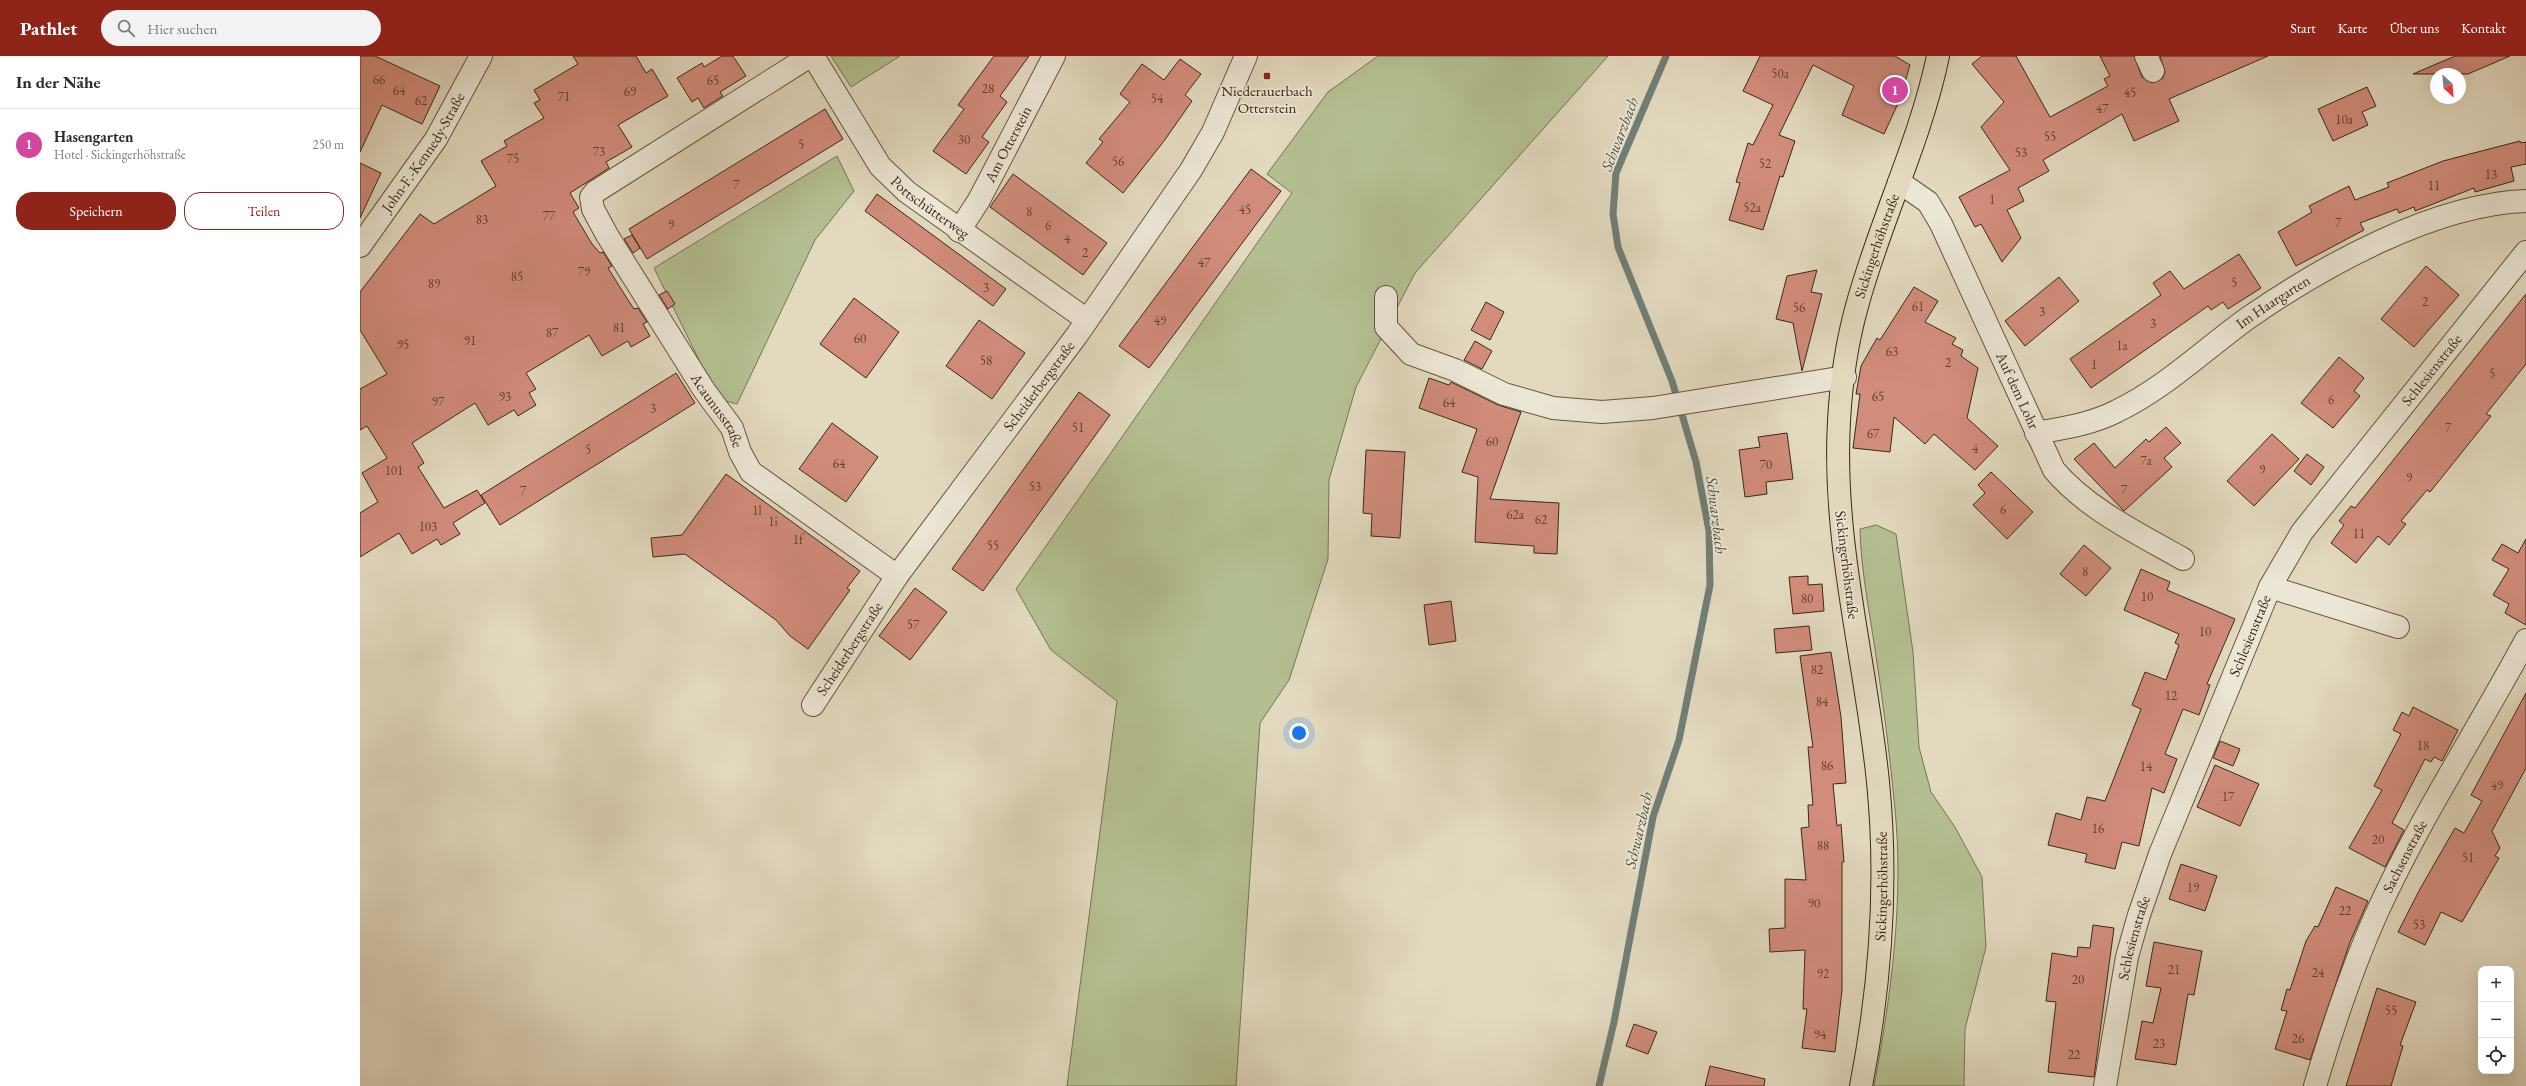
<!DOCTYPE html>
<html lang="de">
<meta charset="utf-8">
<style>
:root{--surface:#fff;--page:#f2f2f3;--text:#2b2b33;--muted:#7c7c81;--line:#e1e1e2;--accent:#8f2418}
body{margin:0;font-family:"EB Garamond",serif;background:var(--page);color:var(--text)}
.controls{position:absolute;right:12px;bottom:12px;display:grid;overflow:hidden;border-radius:8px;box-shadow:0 4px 16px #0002}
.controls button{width:36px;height:36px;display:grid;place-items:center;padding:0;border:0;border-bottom:1px solid var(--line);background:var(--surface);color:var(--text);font:20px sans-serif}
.compass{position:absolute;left:2070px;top:12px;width:36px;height:36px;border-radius:50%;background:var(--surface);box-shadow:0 4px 16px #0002;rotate:154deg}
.you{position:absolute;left:939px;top:677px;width:14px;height:14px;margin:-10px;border:3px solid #fff;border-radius:50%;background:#1a73e8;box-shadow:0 0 0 6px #1a73e833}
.badge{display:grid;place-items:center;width:26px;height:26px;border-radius:50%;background:var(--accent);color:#fff;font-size:13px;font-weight:700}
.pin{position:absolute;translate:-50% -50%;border:2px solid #fff;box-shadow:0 1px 4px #0006}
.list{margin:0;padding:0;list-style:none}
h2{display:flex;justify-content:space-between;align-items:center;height:52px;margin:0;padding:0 16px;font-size:17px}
h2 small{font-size:13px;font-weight:400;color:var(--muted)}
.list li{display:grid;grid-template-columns:26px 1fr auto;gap:12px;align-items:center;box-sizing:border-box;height:72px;padding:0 16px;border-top:1px solid var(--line)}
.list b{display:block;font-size:15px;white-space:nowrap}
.list p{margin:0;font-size:13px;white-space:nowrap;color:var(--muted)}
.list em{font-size:13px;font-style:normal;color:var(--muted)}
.actions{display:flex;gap:8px;padding:12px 16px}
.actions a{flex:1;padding:9px 0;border:1px solid var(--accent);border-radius:16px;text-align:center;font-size:14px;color:var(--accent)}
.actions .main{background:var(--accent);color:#fff}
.icon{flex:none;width:22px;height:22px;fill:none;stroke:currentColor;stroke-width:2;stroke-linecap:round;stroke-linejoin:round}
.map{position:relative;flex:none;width:2166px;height:1030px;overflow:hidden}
header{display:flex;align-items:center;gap:24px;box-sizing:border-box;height:56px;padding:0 20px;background:var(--accent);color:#fff}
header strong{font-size:19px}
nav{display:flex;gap:22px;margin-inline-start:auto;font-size:14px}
.search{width:280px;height:36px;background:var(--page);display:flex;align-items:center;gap:10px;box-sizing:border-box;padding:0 14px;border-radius:22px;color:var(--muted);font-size:15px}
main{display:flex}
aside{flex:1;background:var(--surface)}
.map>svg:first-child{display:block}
.green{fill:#b4bf91;stroke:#777452}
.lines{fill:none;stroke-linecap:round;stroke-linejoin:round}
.stream{stroke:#717f76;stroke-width:7}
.building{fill:#d28c7c;stroke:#3a2913}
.minor-casing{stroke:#64553e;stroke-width:24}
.major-casing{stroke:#3a2913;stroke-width:24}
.minor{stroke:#ece6d5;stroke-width:22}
.major{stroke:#e2d9bf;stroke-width:22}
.poi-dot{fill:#8f2418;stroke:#ece6d5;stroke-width:1.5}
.labels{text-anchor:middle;stroke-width:3.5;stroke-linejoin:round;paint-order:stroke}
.number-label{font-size:13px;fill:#60422d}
.poi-label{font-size:15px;fill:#3a2913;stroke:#ece6d5}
.street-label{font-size:15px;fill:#3a2913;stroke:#ece6d5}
.water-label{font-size:16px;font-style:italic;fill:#514d3c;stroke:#ece6d5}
</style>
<header>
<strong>Pathlet</strong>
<div class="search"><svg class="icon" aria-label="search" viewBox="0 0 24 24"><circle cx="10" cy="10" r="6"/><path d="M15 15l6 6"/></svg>Hier suchen</div>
<nav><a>Start</a><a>Karte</a><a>Über uns</a><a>Kontakt</a></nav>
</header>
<main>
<aside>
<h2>In der Nähe<small></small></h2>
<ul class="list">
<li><span class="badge" style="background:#d1479c">1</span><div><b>Hasengarten</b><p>Hotel · Sickingerhöhstraße</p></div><em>250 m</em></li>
</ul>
<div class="actions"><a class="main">Speichern</a><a>Teilen</a></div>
</aside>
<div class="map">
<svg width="2166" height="1030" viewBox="0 0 2166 1030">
<rect width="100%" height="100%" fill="#e2d9bf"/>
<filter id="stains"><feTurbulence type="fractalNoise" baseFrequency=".005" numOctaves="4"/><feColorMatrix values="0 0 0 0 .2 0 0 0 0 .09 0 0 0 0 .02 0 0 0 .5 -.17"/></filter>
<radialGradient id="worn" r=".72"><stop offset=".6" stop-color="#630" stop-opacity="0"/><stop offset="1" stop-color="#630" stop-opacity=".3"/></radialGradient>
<!-- green -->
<path class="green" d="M 471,0 L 540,0 L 491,31 Z
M 1018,0 L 1248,0 L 1055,217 L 996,331 L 969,424 L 968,503 L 929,624 L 900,667 L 876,1030 L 707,1030 L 757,645 L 691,594 L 656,533 L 932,137 L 907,118 L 968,36 Z
M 477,100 L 494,135 L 455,184 L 377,348 L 358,343 L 294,212 Z
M 1516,469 L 1536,478 L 1553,596 L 1559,691 L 1571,736 L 1595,771 L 1622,821 L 1626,891 L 1605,973 L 1604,1030 L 1514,1030 C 1531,940 1544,845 1535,753 C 1530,700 1523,646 1515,593 C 1509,553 1501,514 1500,473 Z"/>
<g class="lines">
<!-- stream -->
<path class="stream" d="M 1239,1030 L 1254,966 L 1293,761 L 1319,684 L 1350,529 L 1349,475 L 1336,406 L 1312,325 L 1258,191 L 1253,158 L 1256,117 L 1306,0"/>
</g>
<!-- building -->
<path class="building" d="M 0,0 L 15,0 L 80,30 L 62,68 L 22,49 L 0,96 Z
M 213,0 L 276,0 L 286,17 L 292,13 L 308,40 L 258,69 L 272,91 L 246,106 L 249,112 L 210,137 L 219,152 L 213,156 L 232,188 L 240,197 L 243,196 L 252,210 L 248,212 L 268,244 L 274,253 L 278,252 L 287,266 L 283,268 L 290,280 L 271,291 L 268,285 L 242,300 L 229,279 L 166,317 L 176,333 L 169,337 L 176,349 L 158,360 L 154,354 L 128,369 L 115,347 L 52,387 L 64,407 L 58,411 L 84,452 L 117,434 L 125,447 L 93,467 L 100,478 L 81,489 L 77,483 L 52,498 L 39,477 L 0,501 L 0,457 L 18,446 L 2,417 L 27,402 L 7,370 L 0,374 L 0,333 L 27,318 L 0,274 L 0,236 L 60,158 L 74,168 L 136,130 L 121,105 L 147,90 L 144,85 L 184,62 L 174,47 L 180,44 L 174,34 L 218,8 Z
M 362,0 L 373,0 L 386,20 L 360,36 L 363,40 L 344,52 L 338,42 L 332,46 L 317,22 L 342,7 L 344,11 Z
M 634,0 L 669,0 L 640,40 L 647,46 L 622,81 L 629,86 L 606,118 L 573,95 L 604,53 L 598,49 Z
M 1400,0 L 1535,0 L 1550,9 L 1540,43 L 1524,78 L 1482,59 L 1494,30 L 1453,9 L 1419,79 L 1435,85 L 1423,121 L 1420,120 L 1403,174 L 1369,164 L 1380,127 L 1376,126 L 1388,87 L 1393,89 L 1413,49 L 1383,35 Z
M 1622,0 L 1656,0 L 1690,61 L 1748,30 L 1744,23 L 1750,20 L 1740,0 L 1774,0 L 1782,21 L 1792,27 L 1803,22 L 1805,16 L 1800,0 L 1908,0 L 1809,43 L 1819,65 L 1774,85 L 1762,58 L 1683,104 L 1689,115 L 1658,132 L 1664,145 L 1647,154 L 1661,182 L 1642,206 L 1621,168 L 1615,171 L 1599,141 L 1650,114 L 1621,71 L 1644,46 L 1612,8 Z
M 2095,0 L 2150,0 L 2108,18 L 2053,18 Z
M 820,3 L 841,18 L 825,39 L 832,45 L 804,85 L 763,137 L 726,107 L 743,86 L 739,83 L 770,46 L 760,38 L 782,8 L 804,24 Z
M 2007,31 L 2016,50 L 2002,56 L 2008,69 L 1973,85 L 1958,53 Z
M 465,53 L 483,83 L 287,203 L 269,173 Z
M 2160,85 L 2161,87 L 2166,86 L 2166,108 L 2151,111 L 2154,125 L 2115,136 L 2114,132 L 2055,155 L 2054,151 L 2039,157 L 2037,153 L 2000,167 L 2004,174 L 1936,210 L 1918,176 L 1952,156 L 1949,150 L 1989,130 L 1995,144 L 2029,131 L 2027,127 L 2083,105 Z
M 0,107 L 21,117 L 0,162 Z
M 891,113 L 921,135 L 789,312 L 759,290 Z
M 653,118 L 747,187 L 723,219 L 630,151 Z
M 517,138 L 646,233 L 633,250 L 505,155 Z
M 272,179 L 280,192 L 273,197 L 264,183 Z
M 1879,198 L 1901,232 L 1868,253 L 1863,246 L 1851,254 L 1848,250 L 1731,332 L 1710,303 L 1801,239 L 1793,227 L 1810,215 L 1824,233 Z
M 2066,210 L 2099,239 L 2054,291 L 2021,263 Z
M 1457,214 L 1451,236 L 1462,238 L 1442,315 L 1433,267 L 1416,263 L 1427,220 Z
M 1699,221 L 1719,245 L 1665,290 L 1645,265 Z
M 1554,231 L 1578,245 L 1565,266 L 1596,282 L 1592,288 L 1603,294 L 1601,300 L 1618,312 L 1607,362 L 1638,390 L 1615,414 L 1574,378 L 1565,388 L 1534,361 L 1530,396 L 1493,392 L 1500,338 L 1496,338 L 1501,310 L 1517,282 L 1520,284 Z
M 307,235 L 315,248 L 308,253 L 299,239 Z
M 2166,238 L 2166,308 L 2126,358 L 2131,360 L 2070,436 L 2067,434 L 2041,465 L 2046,468 L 2029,489 L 2018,480 L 1996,507 L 1971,487 L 1984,469 L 1979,465 L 1991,450 L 1995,452 Z
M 494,242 L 539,276 L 506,322 L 460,288 Z
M 1126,246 L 1144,256 L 1130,284 L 1111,274 Z
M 619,264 L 665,297 L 632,343 L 586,310 Z
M 1115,285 L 1132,295 L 1122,313 L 1104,304 Z
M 1979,301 L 2004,322 L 1994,335 L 2000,340 L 1973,372 L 1941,347 Z
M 316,317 L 335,347 L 140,469 L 121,439 Z
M 1069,322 L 1089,329 L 1091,326 L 1138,349 L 1161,356 L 1130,443 L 1199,447 L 1197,498 L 1174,497 L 1174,490 L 1115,486 L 1118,421 L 1102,416 L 1117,373 L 1059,352 Z
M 719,336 L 750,359 L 623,535 L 592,513 Z
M 472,367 L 518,401 L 486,446 L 439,413 Z
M 1806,371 L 1821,387 L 1804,402 L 1812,411 L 1764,455 L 1714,403 L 1734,387 L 1755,412 L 1786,383 L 1789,386 Z
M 1427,377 L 1433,423 L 1406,426 L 1407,438 L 1385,441 L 1379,394 L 1400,391 L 1398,381 Z
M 1912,378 L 1939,403 L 1894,450 L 1867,425 Z
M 1006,394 L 1045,396 L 1040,482 L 1011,480 L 1012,458 L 1003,457 Z
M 1947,398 L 1964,411 L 1951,429 L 1934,415 Z
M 1631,416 L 1673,456 L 1647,483 L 1613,449 L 1625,437 L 1618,429 Z
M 366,418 L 500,515 L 487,532 L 490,534 L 448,593 L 430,580 L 416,564 L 325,498 L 293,501 L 291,482 L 322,479 Z
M 2166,483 L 2166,569 L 2145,557 L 2149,548 L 2133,539 L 2149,513 L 2132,504 L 2142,488 L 2158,497 Z
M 1724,489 L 1751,512 L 1726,540 L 1700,518 Z
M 1781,513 L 1810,526 L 1807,534 L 1875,563 L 1847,628 L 1850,629 L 1839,659 L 1823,653 L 1805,698 L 1817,703 L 1804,737 L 1792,732 L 1779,790 L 1762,786 L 1755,813 L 1725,806 L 1727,798 L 1688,789 L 1696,757 L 1721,764 L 1727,741 L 1745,745 L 1781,653 L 1772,649 L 1785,616 L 1806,624 L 1819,589 L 1815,587 L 1819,578 L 1764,554 Z
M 1448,520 L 1448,529 L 1462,528 L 1464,555 L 1433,558 L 1429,521 Z
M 555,532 L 587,556 L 550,604 L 519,580 Z
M 1091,545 L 1096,585 L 1069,589 L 1064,549 Z
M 1449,570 L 1452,594 L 1416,597 L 1414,573 Z
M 1471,596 L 1481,661 L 1486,727 L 1473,728 L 1477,770 L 1481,768 L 1484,806 L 1482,806 L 1482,934 L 1475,996 L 1442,992 L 1447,953 L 1443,953 L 1445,894 L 1410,896 L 1409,873 L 1425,872 L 1425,823 L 1446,824 L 1441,772 L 1449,771 L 1448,749 L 1453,749 L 1448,691 L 1453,691 L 1440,600 Z
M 2166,637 L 2166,712 L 2132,775 L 2140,792 L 2135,800 L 2139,802 L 2102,866 L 2081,856 L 2065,889 L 2038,876 L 2060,833 L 2095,772 L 2104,777 L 2122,745 L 2111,739 Z
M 2053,651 L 2098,674 L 2082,705 L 2074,701 L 2071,706 L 2065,703 L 2032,767 L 2044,774 L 2025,811 L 1989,792 L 2022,734 L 2014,730 L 2041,678 L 2033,674 L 2042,656 L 2049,660 Z
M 1860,685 L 1880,693 L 1873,710 L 1853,702 Z
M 1855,709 L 1899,728 L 1880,770 L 1837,751 Z
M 1821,808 L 1857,820 L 1845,855 L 1809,843 Z
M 1976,831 L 2008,845 L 1990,886 L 1950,1004 L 1915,993 L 1927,955 L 1921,954 L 1927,933 L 1930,934 L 1946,885 L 1955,870 L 1958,871 Z
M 1733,869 L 1754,872 L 1734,1021 L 1688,1016 L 1696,946 L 1686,945 L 1692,897 L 1717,901 L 1718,891 L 1730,892 Z
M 1794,886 L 1842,895 L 1834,939 L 1828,938 L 1816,1009 L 1775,1003 L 1782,965 L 1793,967 L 1801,932 L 1786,930 Z
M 2017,932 L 2056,946 L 2040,989 L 2043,990 L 2031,1030 L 1986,1030 Z
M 1274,968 L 1297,976 L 1288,998 L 1266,990 Z
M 1350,1010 L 1405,1023 L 1404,1030 L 1345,1030 Z"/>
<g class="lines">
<!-- minor casing -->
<g class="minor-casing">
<g id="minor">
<path id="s1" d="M 450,0 L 235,136 L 231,141 L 233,153 L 247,179 L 344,334 L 372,372 L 380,396 L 391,416 L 537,520"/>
<path id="s2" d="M 453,0 L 520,110 L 547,136 L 727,264"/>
<path d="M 1786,0 L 1793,15"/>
<path id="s3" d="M 1539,126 L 1568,146 L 1581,168 L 1694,414 C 1727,453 1779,478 1823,503"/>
<path id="s4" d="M 599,175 L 619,144 L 694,0"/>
<path id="s5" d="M 0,190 L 76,83 L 121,0"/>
<path d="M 1026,241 L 1026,271 L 1051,298 L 1095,314 L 1144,338 L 1193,352 L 1242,356 L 1293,352 L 1485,321"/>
<path id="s6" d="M 1676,377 C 1704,372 1732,368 1757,355 C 1805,332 1845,293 1888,262 C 1963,210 2074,148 2166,145"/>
<path d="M 1910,531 L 2038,571"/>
<path id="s7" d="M 453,649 L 537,520 L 717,279 L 831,114 L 853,76 L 886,0"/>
<path id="s8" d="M 1745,1030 L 1767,901 L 1779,859 L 1800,798 L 1910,531 L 1942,476 L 2166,196"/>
<path id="s9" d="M 1955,1030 C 1972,973 1991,915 2015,861 C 2058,765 2116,677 2166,584"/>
</g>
</g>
<!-- major casing -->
<g class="major-casing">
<g id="major">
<path id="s10" d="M 1501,1030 C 1520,932 1528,826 1518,726 C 1506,605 1472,487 1479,365 C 1481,328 1487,286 1497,250 C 1520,165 1560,86 1578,0"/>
</g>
</g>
<!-- minor -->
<use href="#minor" class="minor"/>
<!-- major -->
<use href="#major" class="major"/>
</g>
<!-- markers -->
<rect class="poi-dot" x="903" y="16" width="8" height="8" rx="2"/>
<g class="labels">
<!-- number labels -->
<g class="number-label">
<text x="1420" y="22">50a</text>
<text x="19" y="28">66</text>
<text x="353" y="29">65</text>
<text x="628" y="37">28</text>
<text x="39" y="39">64</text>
<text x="270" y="40">69</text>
<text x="1770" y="41">45</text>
<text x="204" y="45">71</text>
<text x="797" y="47">54</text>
<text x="61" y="49">62</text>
<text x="1742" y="57">47</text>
<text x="1984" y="68">10a</text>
<text x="1690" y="85">55</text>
<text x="604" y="88">30</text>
<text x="441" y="93">5</text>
<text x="239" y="100">73</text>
<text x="1661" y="101">53</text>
<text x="153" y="107">75</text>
<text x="758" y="110">56</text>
<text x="1405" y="112">52</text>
<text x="2131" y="123">13</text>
<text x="376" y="133">7</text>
<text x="2074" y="134">11</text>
<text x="1632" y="148">1</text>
<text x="1392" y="156">52a</text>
<text x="885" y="158">45</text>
<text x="669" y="160">8</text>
<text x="189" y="164">77</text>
<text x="122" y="168">83</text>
<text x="1978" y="171">7</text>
<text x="311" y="173">9</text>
<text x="688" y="174">6</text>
<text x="707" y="187">4</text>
<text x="725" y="201">2</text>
<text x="844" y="211">47</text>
<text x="224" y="220">79</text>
<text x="157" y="225">85</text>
<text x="1874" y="231">5</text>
<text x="74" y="232">89</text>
<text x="626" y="236">3</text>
<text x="2065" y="250">2</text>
<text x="1558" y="255">61</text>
<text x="1439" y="256">56</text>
<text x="1682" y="260">3</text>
<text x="800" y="269">49</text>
<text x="1793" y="272">3</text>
<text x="259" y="276">81</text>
<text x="192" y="281">87</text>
<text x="500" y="287">60</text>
<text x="110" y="289">91</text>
<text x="43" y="293">95</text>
<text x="1762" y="294">1a</text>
<text x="1532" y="300">63</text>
<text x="626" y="309">58</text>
<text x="1588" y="311">2</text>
<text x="1734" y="313">1</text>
<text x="2132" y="322">5</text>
<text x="145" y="345">93</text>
<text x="1518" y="345">65</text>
<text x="1971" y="348">6</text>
<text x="78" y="350">97</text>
<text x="1089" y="351">64</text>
<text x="293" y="357">3</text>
<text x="718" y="376">51</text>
<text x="2088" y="376">7</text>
<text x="1513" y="382">67</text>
<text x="1132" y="390">60</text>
<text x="1615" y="397">4</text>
<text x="228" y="398">5</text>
<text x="1786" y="409">7a</text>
<text x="479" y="412">64</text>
<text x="1406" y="413">70</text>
<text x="1902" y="418">9</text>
<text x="34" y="419">101</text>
<text x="2049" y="426">9</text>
<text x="675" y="435">53</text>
<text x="1764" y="438">7</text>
<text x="163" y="439">7</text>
<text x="1643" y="458">6</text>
<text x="397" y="459">1l</text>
<text x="1155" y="463">62a</text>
<text x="1181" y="468">62</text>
<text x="413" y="470">1i</text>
<text x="68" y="475">103</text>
<text x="1999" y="482">11</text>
<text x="438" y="488">1f</text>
<text x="633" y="494">55</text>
<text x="1725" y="520">8</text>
<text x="1787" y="545">10</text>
<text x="1447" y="547">80</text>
<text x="553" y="573">57</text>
<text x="1845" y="580">10</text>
<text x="1457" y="618">82</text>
<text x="1811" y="644">12</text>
<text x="1462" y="650">84</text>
<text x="2063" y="694">18</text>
<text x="1467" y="714">86</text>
<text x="1786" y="715">14</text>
<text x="2137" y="734">49</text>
<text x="1868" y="745">17</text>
<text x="1738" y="777">16</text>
<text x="2018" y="788">20</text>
<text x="1463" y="794">88</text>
<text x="2108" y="806">51</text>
<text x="1833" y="836">19</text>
<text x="1454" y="852">90</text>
<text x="1985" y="859">22</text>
<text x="2059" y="873">53</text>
<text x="1814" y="918">21</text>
<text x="1958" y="921">24</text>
<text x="1463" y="922">92</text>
<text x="1718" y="928">20</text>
<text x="2031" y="959">55</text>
<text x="1460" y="983">94</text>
<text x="1938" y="987">26</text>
<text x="1799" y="992">23</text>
<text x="1714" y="1003">22</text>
</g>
<!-- poi labels -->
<g class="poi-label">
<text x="907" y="40">Niederauerbach<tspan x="907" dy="17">Otterstein</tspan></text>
</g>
<!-- street labels -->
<g class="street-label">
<text dy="5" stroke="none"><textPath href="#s4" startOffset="100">Am Otterstein</textPath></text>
<text dy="5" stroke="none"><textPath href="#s5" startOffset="113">John-F.-Kennedy-Straße</textPath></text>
<text dy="5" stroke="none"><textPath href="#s2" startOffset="194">Pottschütterweg</textPath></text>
<text dy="5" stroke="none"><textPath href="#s10" startOffset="849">Sickingerhöhstraße</textPath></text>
<text dy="5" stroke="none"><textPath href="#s6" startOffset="275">Im Haargarten</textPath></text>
<text dy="5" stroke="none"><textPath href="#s8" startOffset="799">Schlesienstraße</textPath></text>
<text dy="5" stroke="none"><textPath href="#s7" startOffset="391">Scheiderbergstraße</textPath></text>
<text dy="5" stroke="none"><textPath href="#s3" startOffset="244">Auf dem Lohr</textPath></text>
<text dy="5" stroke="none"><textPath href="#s1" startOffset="510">Acaunusstraße</textPath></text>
<text transform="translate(1487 509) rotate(83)" y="5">Sickingerhöhstraße</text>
<text dy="5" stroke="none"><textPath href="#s8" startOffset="475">Schlesienstraße</textPath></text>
<text dy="5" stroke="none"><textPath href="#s7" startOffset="67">Scheiderbergstraße</textPath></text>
<text dy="5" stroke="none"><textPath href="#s9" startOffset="247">Sachsenstraße</textPath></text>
<text dy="5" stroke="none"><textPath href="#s10" startOffset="201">Sickingerhöhstraße</textPath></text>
<text dy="5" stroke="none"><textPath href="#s8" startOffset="151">Schlesienstraße</textPath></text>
</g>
<!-- water labels -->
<g class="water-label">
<text transform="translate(1259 78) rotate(-69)" y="6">Schwarzbach</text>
<text transform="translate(1357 459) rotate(83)" y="6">Schwarzbach</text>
<text transform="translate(1278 774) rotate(-77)" y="6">Schwarzbach</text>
</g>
</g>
<rect width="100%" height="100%" filter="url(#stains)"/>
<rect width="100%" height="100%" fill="url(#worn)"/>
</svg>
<div class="controls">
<button>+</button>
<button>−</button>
<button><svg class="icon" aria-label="locate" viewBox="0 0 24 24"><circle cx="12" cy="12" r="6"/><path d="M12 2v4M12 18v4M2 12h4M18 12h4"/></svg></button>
</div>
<svg class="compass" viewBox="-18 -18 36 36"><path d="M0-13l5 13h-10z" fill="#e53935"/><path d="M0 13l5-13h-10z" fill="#7c7c81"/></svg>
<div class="you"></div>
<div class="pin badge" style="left:1535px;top:34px;background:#d1479c">1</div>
</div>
</main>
